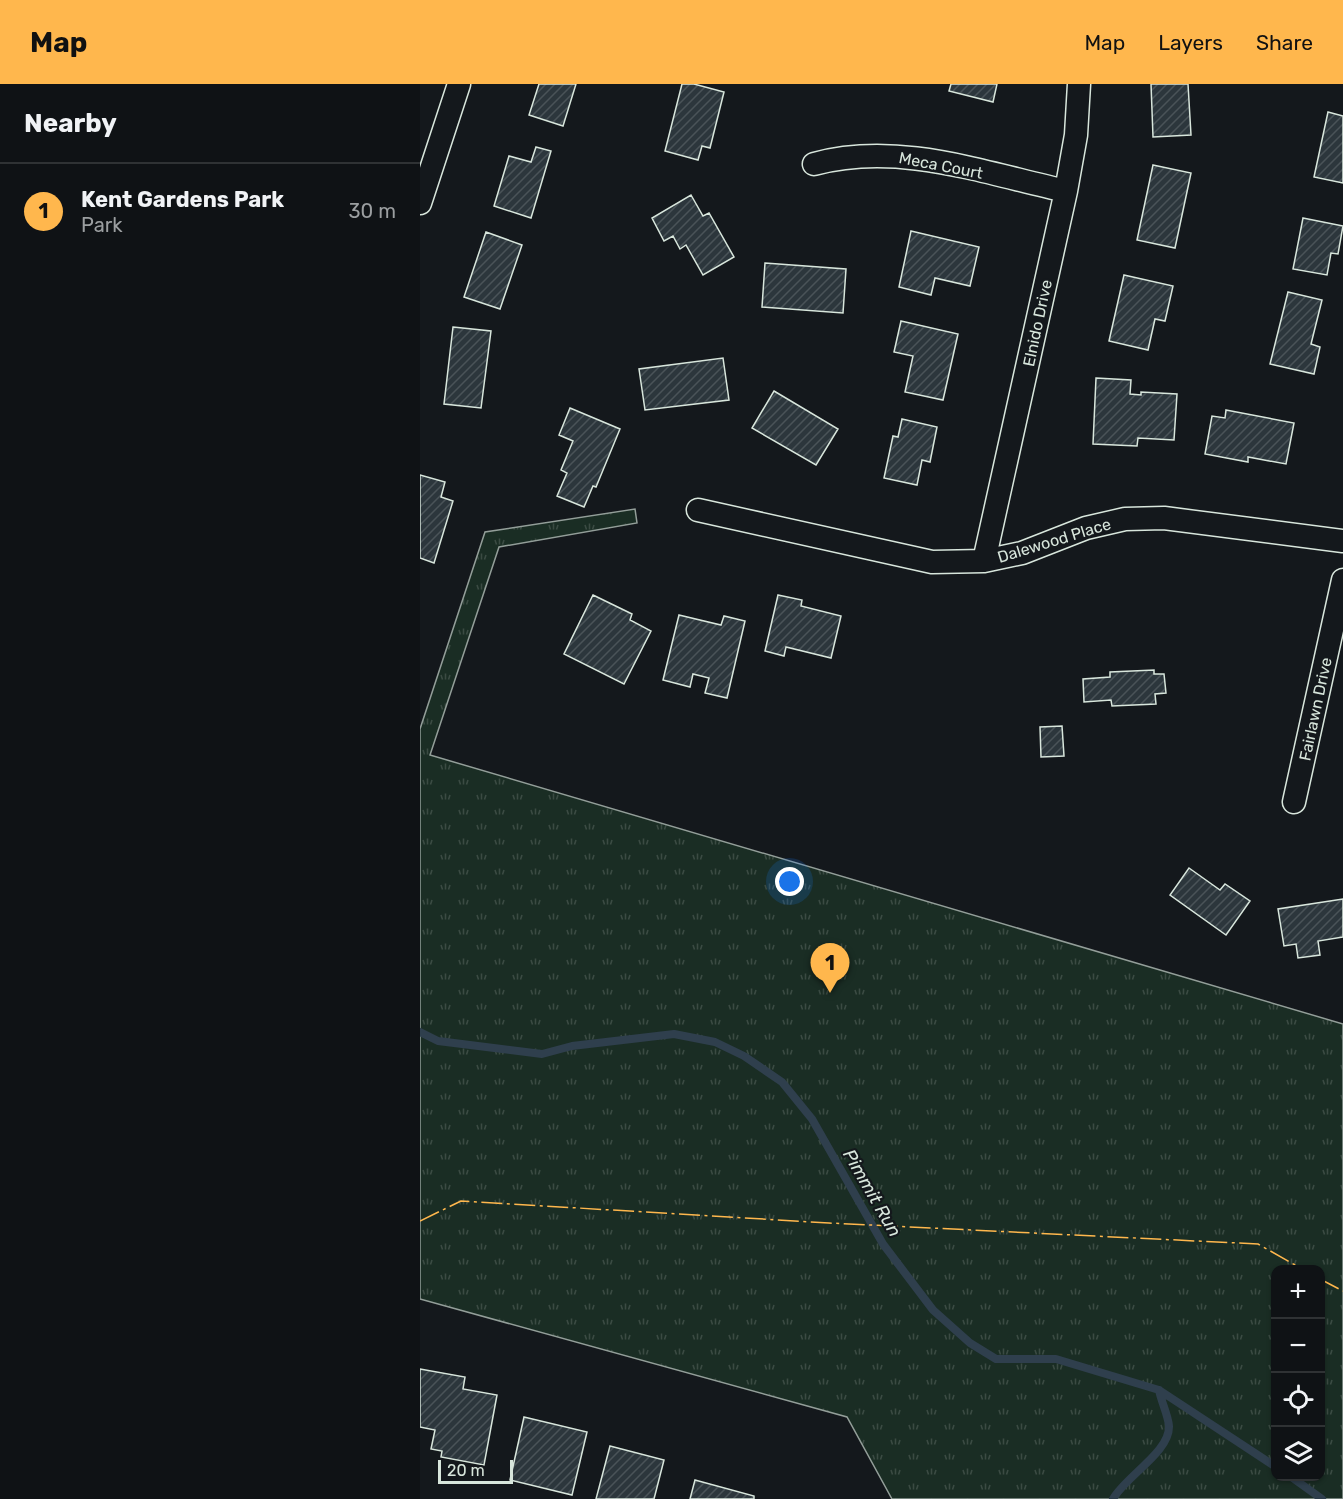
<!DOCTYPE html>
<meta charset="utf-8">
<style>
:root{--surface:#0f1215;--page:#1d2022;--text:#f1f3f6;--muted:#9b9ea0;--line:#2f3234;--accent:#ffb74d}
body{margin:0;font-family:Rubik,sans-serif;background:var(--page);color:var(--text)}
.controls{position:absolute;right:18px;bottom:18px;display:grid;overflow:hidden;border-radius:12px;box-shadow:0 2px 4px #0004}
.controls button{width:54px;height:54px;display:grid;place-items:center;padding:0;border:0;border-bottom:2px solid var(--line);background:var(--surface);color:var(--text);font:30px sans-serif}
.scale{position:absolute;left:18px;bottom:15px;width:75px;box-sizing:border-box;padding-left:6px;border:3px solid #d8e6dc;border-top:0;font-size:16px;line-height:21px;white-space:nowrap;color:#d8e6dc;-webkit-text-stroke:4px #14181c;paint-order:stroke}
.you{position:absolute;left:370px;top:798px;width:21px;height:21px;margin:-15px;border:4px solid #fff;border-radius:50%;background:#1a73e8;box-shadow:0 0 0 9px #1a73e833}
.badge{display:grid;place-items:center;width:39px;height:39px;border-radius:50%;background:var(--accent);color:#111;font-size:20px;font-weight:700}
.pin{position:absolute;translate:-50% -50px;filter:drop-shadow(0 2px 3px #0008)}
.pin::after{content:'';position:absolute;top:32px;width:21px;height:18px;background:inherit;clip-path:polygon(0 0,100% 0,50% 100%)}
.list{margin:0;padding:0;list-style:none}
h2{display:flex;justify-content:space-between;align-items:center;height:78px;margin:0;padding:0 24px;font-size:26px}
h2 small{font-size:20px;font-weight:400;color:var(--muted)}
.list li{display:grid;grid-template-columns:39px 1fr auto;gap:18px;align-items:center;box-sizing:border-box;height:96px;padding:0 24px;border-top:2px solid var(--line)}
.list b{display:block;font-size:22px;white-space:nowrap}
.list p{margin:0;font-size:20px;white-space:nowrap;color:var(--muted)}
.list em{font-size:20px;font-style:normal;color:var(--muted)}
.icon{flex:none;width:33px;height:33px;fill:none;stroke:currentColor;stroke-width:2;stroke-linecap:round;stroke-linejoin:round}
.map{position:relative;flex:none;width:923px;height:1415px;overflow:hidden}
header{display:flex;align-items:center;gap:36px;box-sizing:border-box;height:84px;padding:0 30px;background:var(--accent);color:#111}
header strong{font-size:28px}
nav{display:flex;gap:33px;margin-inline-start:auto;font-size:21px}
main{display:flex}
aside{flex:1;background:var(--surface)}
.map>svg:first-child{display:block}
.grass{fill:url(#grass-tufts);stroke:#939e99;stroke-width:1.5;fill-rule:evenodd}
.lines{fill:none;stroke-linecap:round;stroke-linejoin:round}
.stream{stroke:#2f3f4d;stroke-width:8}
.building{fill:url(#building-hatch);stroke:#d8e6dc;stroke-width:1.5}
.minor-casing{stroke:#d8e6dc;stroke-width:25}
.minor{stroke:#14181c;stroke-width:22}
.power{stroke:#ffb74d;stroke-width:1.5;stroke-dasharray:21 4.5 3 4.5;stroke-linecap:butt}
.labels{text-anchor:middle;stroke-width:4.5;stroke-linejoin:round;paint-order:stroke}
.street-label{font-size:16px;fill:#d8e6dc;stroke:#14181c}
.water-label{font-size:18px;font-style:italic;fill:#d8e6dc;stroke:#14181c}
</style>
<header>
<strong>Map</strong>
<nav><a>Map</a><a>Layers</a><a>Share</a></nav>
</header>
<main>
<aside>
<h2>Nearby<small></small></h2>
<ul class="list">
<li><span class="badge">1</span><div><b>Kent Gardens Park</b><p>Park</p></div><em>30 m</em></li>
</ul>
</aside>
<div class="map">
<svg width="923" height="1415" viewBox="0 0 923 1415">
<defs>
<pattern id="grass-tufts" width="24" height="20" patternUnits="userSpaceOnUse" patternTransform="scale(1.5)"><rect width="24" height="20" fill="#1a2d24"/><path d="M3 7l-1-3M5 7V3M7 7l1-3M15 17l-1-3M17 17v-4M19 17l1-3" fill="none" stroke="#3b4b43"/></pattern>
<pattern id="building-hatch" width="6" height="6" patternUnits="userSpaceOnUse" patternTransform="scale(1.5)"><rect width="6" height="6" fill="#2c363c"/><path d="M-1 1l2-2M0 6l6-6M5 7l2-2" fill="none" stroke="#4a5358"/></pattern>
</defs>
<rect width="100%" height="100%" fill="#14181c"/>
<!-- grass -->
<path class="grass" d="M 215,425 L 217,439 L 79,463 L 10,671 L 923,940 L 923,1415 L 472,1415 L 427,1333 L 0,1215 L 0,645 L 65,448 ZM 856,1186 L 900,1186 L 900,1392 L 856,1392 Z"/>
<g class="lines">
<!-- stream -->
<path class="stream" d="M 0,948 L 18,957 L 122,970 L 152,962 L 254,950 L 295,958 L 324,972 L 362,998 L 392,1035 L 463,1160 L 513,1226 L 550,1259 L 576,1275 L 636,1275 L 739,1306 L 856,1383
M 870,1392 L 902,1415
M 693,1415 C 706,1392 750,1368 749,1342 C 748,1331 741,1317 739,1306"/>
</g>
<!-- building -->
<path class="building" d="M 119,0 L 156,0 L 143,42 L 109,31 Z
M 262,0 L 274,0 L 304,8 L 290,64 L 282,62 L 278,76 L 245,67 Z
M 531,0 L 577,0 L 573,18 L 529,7 Z
M 731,0 L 768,0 L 771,51 L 733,53 Z
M 908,28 L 923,32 L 923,99 L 894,93 Z
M 116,63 L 131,67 L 111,134 L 74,122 L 89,72 L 111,78 Z
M 733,81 L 771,89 L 755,164 L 717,156 Z
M 271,111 L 283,132 L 289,129 L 314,173 L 283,191 L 266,161 L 260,165 L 253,152 L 244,157 L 232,134 Z
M 883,134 L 923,142 L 918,170 L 911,169 L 907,191 L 873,185 Z
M 491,147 L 559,163 L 550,202 L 515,194 L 511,211 L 479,203 Z
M 66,148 L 102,161 L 80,225 L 44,213 Z
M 345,179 L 426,185 L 423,229 L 342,223 Z
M 704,191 L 753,202 L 745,237 L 735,235 L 728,266 L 689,257 Z
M 868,208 L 902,216 L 891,260 L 900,263 L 894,290 L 850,280 Z
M 481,237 L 538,250 L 523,316 L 485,308 L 493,272 L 474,268 Z
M 33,243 L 71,247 L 61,324 L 24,320 Z
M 303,274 L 309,316 L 225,326 L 219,285 Z
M 676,294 L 711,296 L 710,310 L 721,311 L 721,308 L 757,310 L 754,356 L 718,354 L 717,362 L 673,360 Z
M 354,307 L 418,345 L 396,381 L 332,344 Z
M 150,324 L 200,345 L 176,403 L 173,402 L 164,423 L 137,412 L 147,389 L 141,386 L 153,357 L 139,351 Z
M 806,326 L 874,339 L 866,380 L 828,373 L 828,378 L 785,370 L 792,332 L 805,334 Z
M 482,335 L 517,343 L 510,378 L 502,376 L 497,401 L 464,394 L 473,352 L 478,353 Z
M 0,391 L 25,398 L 21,413 L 33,417 L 14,479 L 0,474 Z
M 173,511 L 212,530 L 210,536 L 231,547 L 204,600 L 144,570 Z
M 358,511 L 382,516 L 381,522 L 421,532 L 411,574 L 366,563 L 364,572 L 345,567 Z
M 259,531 L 301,541 L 304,532 L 325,537 L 307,614 L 285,609 L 289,594 L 273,590 L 270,603 L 243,596 Z
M 734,586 L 734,590 L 744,590 L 746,609 L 735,610 L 736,620 L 692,622 L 691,616 L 664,618 L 663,595 L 690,593 L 690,588 Z
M 642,642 L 644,672 L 621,673 L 620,643 Z
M 769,784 L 800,806 L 805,800 L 830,817 L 806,851 L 750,811 Z
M 923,815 L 923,853 L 898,857 L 900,871 L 878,874 L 876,860 L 864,862 L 858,825 Z
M 0,1285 L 45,1293 L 43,1305 L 77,1311 L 64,1381 L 21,1373 L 22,1367 L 11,1365 L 15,1346 L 0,1343 Z
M 104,1333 L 167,1348 L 152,1411 L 90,1396 Z
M 190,1362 L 244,1376 L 234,1415 L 176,1415 Z
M 275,1396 L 334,1412 L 334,1415 L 270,1415 Z"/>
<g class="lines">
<!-- minor casing -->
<g class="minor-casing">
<path id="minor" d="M 394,80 C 478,57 564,89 646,107
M 0,119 L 39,0
M 278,426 L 512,478 L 564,477 L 602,469 L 666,444 L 705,435 L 744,434 L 923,457
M 564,477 L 646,107 L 656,51 L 659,0
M 874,718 L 923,496"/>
</g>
<!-- minor -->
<use href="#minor" class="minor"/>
<!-- power -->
<path class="power" d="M 0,1137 L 41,1117 L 409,1139 L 838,1160 L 884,1186
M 900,1195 L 923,1207"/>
</g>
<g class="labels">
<!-- street labels -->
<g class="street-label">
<text transform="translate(521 81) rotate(11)" y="6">Meca Court</text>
<text transform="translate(617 239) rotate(-78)" y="6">Elnido Drive</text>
<text transform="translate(634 456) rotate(-17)" y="6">Dalewood Place</text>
<text transform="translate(895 625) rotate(-78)" y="6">Fairlawn Drive</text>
</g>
<!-- water labels -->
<g class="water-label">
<text transform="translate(452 1109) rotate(60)" y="6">Pimmit Run</text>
</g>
</g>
</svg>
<div class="controls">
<button>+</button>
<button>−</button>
<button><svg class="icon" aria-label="locate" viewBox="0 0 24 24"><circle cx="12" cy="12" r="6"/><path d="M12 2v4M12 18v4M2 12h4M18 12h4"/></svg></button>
<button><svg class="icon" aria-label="layers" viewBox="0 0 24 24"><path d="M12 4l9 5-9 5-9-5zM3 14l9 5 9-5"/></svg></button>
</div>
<div class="scale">20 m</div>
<div class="you"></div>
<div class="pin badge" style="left:410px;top:909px">1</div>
</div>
</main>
